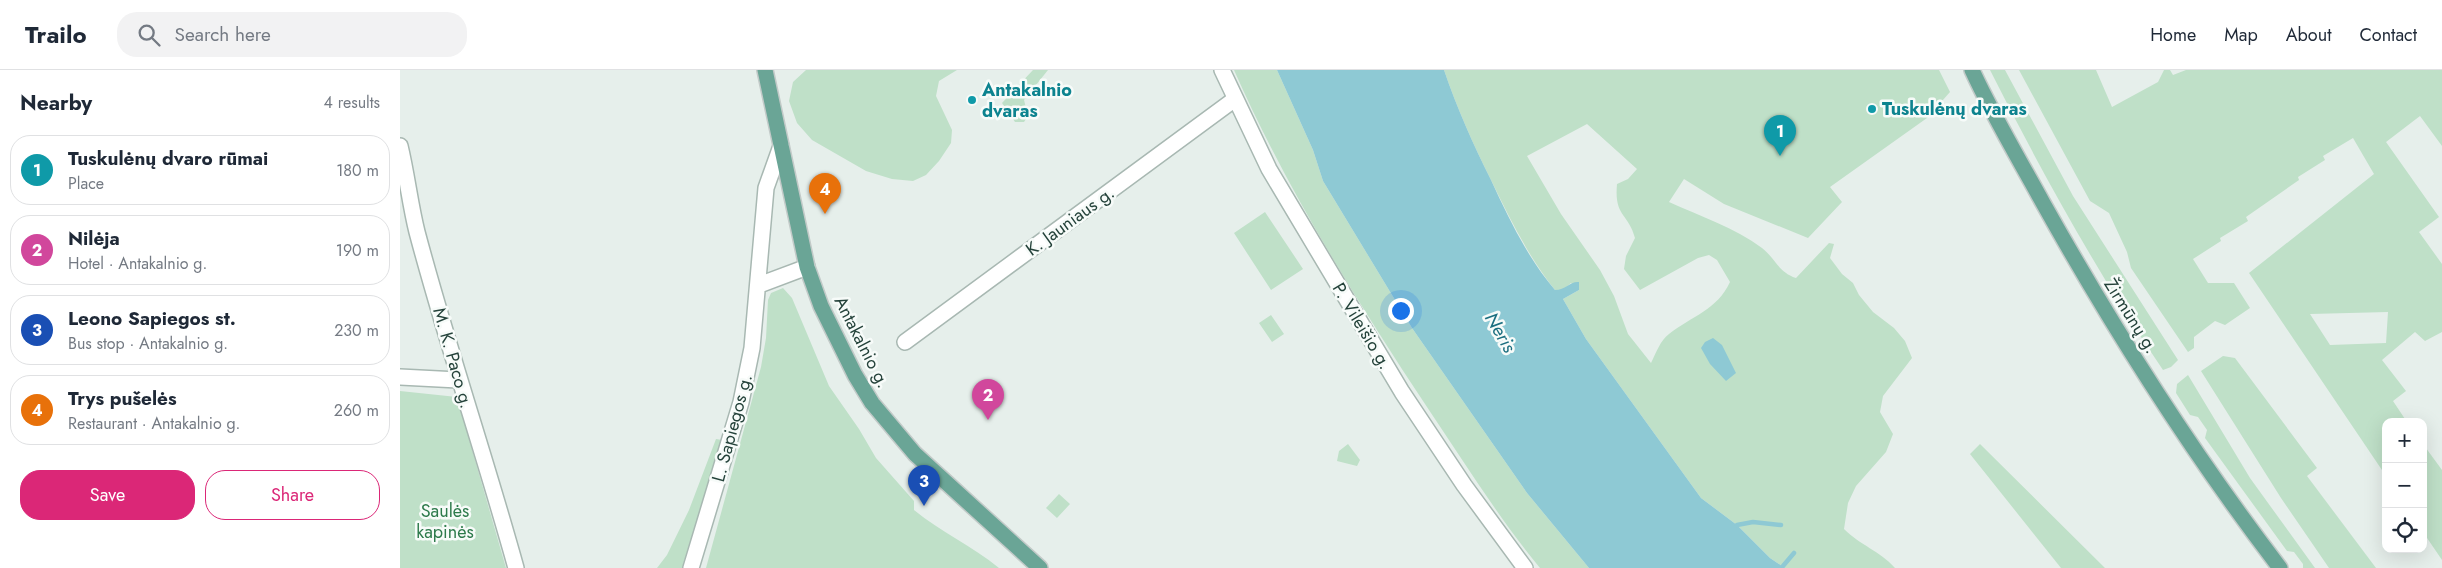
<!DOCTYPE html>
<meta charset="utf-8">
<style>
:root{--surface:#fff;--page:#f2f2f3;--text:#1f2937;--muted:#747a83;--line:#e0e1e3;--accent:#db2777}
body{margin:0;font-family:Jost,sans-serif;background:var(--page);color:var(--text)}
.controls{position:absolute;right:15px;bottom:15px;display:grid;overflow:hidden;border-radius:10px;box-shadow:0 5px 20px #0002}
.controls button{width:45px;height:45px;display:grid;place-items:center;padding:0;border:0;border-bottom:1px solid var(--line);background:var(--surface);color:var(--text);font:25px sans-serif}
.you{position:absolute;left:1000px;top:240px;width:18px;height:18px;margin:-12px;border:4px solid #fff;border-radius:50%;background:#1a73e8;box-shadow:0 0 0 8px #1a73e833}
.badge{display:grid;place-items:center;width:32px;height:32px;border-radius:50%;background:var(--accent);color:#fff;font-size:16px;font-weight:700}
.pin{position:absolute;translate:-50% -41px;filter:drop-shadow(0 1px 2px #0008)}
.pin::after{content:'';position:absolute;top:26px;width:18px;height:15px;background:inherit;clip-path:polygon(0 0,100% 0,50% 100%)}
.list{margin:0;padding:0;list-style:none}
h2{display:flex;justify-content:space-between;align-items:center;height:65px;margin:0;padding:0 20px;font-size:21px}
h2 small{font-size:16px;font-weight:400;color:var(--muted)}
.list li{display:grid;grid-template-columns:32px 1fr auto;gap:15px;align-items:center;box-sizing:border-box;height:70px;margin:0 10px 10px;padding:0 10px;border:1px solid var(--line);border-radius:20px}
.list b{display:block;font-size:19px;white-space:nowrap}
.list p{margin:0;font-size:16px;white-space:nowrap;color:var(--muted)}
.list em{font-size:16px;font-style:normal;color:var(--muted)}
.actions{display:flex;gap:10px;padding:15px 20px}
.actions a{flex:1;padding:11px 0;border:1px solid var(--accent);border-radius:20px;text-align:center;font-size:18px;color:var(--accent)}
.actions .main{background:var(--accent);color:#fff}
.icon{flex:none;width:28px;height:28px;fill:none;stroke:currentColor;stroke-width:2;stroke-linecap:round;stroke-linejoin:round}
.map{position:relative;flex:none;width:2042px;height:498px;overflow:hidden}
header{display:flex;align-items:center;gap:30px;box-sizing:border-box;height:70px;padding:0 25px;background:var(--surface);border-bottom:1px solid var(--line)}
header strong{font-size:24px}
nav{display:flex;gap:28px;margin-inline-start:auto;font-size:18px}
.search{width:350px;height:45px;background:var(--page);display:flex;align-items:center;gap:12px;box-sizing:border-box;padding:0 18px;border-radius:20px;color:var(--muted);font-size:19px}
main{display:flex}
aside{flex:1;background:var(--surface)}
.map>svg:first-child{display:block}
.green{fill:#bfe0c8;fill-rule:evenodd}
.water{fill:#8ec9d4}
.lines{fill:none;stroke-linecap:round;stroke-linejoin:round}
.stream{stroke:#8ec9d4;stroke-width:4.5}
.street-casing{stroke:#a8b8b2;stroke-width:18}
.primary-casing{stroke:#c2cac8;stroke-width:18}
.street{stroke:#fff;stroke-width:15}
.primary{stroke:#6aa596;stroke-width:15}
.culture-dot{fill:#0f9aa8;stroke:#f7fbf9;stroke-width:2}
.labels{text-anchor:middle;stroke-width:5;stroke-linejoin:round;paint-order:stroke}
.culture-label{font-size:18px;font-weight:bold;fill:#0d838f;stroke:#f7fbf9;text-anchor:start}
.street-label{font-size:18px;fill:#24423a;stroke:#f7fbf9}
.park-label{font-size:18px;fill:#2d7a4b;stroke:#f7fbf9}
.water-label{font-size:19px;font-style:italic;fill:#1c6f80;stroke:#f7fbf9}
</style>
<header>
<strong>Trailo</strong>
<div class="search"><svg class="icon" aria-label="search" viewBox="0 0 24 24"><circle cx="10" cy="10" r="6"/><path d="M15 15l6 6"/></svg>Search here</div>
<nav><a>Home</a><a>Map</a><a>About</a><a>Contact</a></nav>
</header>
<main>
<aside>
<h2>Nearby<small>4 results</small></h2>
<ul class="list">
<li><span class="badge" style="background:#0f9aa8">1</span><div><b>Tuskulėnų dvaro rūmai</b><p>Place</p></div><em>180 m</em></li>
<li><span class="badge" style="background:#d1479c">2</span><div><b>Nilėja</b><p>Hotel · Antakalnio g.</p></div><em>190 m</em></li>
<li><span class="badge" style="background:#1a4fb4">3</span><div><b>Leono Sapiegos st.</b><p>Bus stop · Antakalnio g.</p></div><em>230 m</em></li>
<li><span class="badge" style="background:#e8710a">4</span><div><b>Trys pušelės</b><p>Restaurant · Antakalnio g.</p></div><em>260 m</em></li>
</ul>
<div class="actions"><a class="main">Save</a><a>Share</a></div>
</aside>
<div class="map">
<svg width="2042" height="498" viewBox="0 0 2042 498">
<rect width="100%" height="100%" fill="#e6efeb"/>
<!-- green -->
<path class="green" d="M 406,0 L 557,0 L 539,11 L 536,26 L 552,60 L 551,73 L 539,91 L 526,105 L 513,111 L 492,109 L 466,101 L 412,70 L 397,53 L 389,31 L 393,12 Z
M 633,0 L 648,0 L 624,30 L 628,46 L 624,52 L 615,52 L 602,33 Z
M 834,0 L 877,0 L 913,80 L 923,111 L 1012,258 L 1127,423 L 1189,498 L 1140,498 C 1098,447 1064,392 1027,337 C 956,230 886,118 834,0 Z
M 1044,0 L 1539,0 L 1550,22 L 1527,48 L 1430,117 L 1442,132 L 1408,168 L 1324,134 L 1284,109 L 1269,132 C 1300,146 1335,158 1362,178 C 1376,189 1378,202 1396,208 L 1429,173 L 1434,174 L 1430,188 L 1442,204 L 1453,213 L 1459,225 L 1473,242 L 1494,258 L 1505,271 L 1512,288 L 1483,326 L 1480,342 L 1493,364 L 1486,382 L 1456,416 L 1448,433 L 1444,459 C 1461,476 1479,480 1495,498 L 1385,498 L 1370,488 L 1337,455 L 1301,428 L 1186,269 L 1163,229 L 1179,220 L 1171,213 L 1163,220 L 1155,220 C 1128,186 1110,149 1091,110 C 1073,74 1057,38 1044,0 ZM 1187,54 L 1237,99 L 1228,109 L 1217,114 C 1214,147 1228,142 1235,168 L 1226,186 L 1224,199 L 1240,220 L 1298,188 L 1309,185 L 1317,190 L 1330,212 C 1317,240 1292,246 1269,264 C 1260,271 1256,283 1251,293 L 1228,264 L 1214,226 L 1200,200 L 1161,144 L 1127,86 Z
M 1590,0 L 1605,0 L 1673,126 L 1778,290 L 1771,297 L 1763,300 C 1698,204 1642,103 1590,0 Z
M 1619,0 L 1696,0 L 1712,37 L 1758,12 L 1764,0 L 1770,0 L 1773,5 L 1786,0 L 2042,0 L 2042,76 L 2020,46 L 1986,72 L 2039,147 L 2019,162 L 2042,194 L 2042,262 L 2025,271 L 2015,262 L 1982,290 L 2006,321 L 1993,331 L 2007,352 L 1986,352 L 1986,406 L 1849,203 L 1974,104 L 1953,68 L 1923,86 L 1925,90 L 1898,107 L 1899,110 L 1846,147 L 1848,151 L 1820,168 L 1821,171 L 1793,189 L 1808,213 L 1834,213 L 1850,238 L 1825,255 L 1815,251 L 1794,267 L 1794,278 L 1788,282 L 1731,198 L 1727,182 L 1709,143 L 1690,131 ZM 1988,242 L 1986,273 L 1930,275 L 1910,244 Z
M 865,142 L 903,199 L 871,220 L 834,163 Z
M 383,218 L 392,228 L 429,316 L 459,359 L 476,388 L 514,431 L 514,440 C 541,462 572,476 599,498 L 306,498 L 361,297 L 366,268 L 368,230 L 371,223 Z
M 871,245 L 884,264 L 872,272 L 859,253 Z
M 1823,286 L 1835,288 L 1917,398 L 1907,406 L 1976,498 L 1929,498 L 1881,428 L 1801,301 Z
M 1788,305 L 1850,408 L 1915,498 L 1903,498 L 1903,494 L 1894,482 L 1887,481 L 1805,368 L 1807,360 L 1798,347 L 1790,345 L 1776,323 L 1777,314 Z
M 0,321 L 57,327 L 106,498 L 0,498 Z
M 316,369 L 322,370 L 282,498 L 257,498 L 267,485 L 289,440 Z
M 948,374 L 960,390 L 957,396 L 937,391 L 939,381 Z
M 1580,374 L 1705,498 L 1661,498 L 1570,384 Z
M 2023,374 L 2042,400 L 2042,490 L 2023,462 Z
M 659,424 L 670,434 L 657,448 L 646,438 Z"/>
<!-- water -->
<path class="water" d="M 877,0 L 1044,0 C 1057,38 1073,74 1091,110 C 1109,149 1127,187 1155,220 C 1166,220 1170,211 1179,212 L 1179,220 L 1163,229 L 1186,269 L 1301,428 L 1337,455 L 1370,488 L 1385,498 L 1189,498 L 1127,423 L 1012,258 L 923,111 L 913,80 Z
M 1313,268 L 1322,275 L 1336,303 L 1326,311 L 1310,294 L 1301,278 L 1305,272 Z"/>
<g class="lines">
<!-- stream -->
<path class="stream" d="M 1337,455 L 1353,452 L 1381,455
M 1383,496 L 1394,483"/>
<!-- street casing -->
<g class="street-casing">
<path id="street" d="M 822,0 L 869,99 L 1002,322 L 1064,415 L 1125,498
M 0,76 C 7,105 10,134 17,162 C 47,275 85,386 116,498
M 359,215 L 407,197
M 505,272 L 835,29
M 0,307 L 58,310
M 291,498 L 341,332 L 352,278 L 366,118 L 381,76"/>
</g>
<!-- primary casing -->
<g class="primary-casing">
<path id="primary" d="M 365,0 L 407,197 L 421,236 L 455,305 L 472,333 L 515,384 L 640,498
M 1572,0 C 1593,46 1619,89 1643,133 C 1714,260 1792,383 1880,498"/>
</g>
<!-- street -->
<use href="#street" class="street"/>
<!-- primary -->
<use href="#primary" class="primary"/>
</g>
<!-- markers -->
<g class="culture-dot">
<circle cx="572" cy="30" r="5"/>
<circle cx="1472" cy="39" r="5"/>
</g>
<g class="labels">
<!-- culture labels -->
<g class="culture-label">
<text x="582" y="26">Antakalnio<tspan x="582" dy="21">dvaras</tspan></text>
<text x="1482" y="45">Tuskulėnų dvaras</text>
</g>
<!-- street labels -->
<g class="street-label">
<text transform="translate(670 151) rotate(-36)" y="6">K. Jauniaus g.</text>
<text transform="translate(1731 246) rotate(58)" y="6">Žirmūnų g.</text>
<text transform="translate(962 256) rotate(59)" y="6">P. Vileišio g.</text>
<text transform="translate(462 272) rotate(63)" y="6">Antakalnio g.</text>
<text transform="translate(53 288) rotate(74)" y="6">M. K. Paco g.</text>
<text transform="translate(332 358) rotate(-75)" y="6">L. Sapiegos g.</text>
</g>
<!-- park labels -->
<g class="park-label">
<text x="45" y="447">Saulės<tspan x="45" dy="21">kapinės</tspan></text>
</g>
<!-- water labels -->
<g class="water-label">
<text transform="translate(1101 262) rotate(60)" y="7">Neris</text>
</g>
</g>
</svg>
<div class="controls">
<button>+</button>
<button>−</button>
<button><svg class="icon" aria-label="locate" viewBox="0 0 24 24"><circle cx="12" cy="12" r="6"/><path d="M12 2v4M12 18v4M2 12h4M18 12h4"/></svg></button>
</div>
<div class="you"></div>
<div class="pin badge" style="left:1380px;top:86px;background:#0f9aa8">1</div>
<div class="pin badge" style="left:588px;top:350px;background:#d1479c">2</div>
<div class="pin badge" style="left:524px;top:436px;background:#1a4fb4">3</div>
<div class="pin badge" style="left:425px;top:144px;background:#e8710a">4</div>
</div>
</main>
